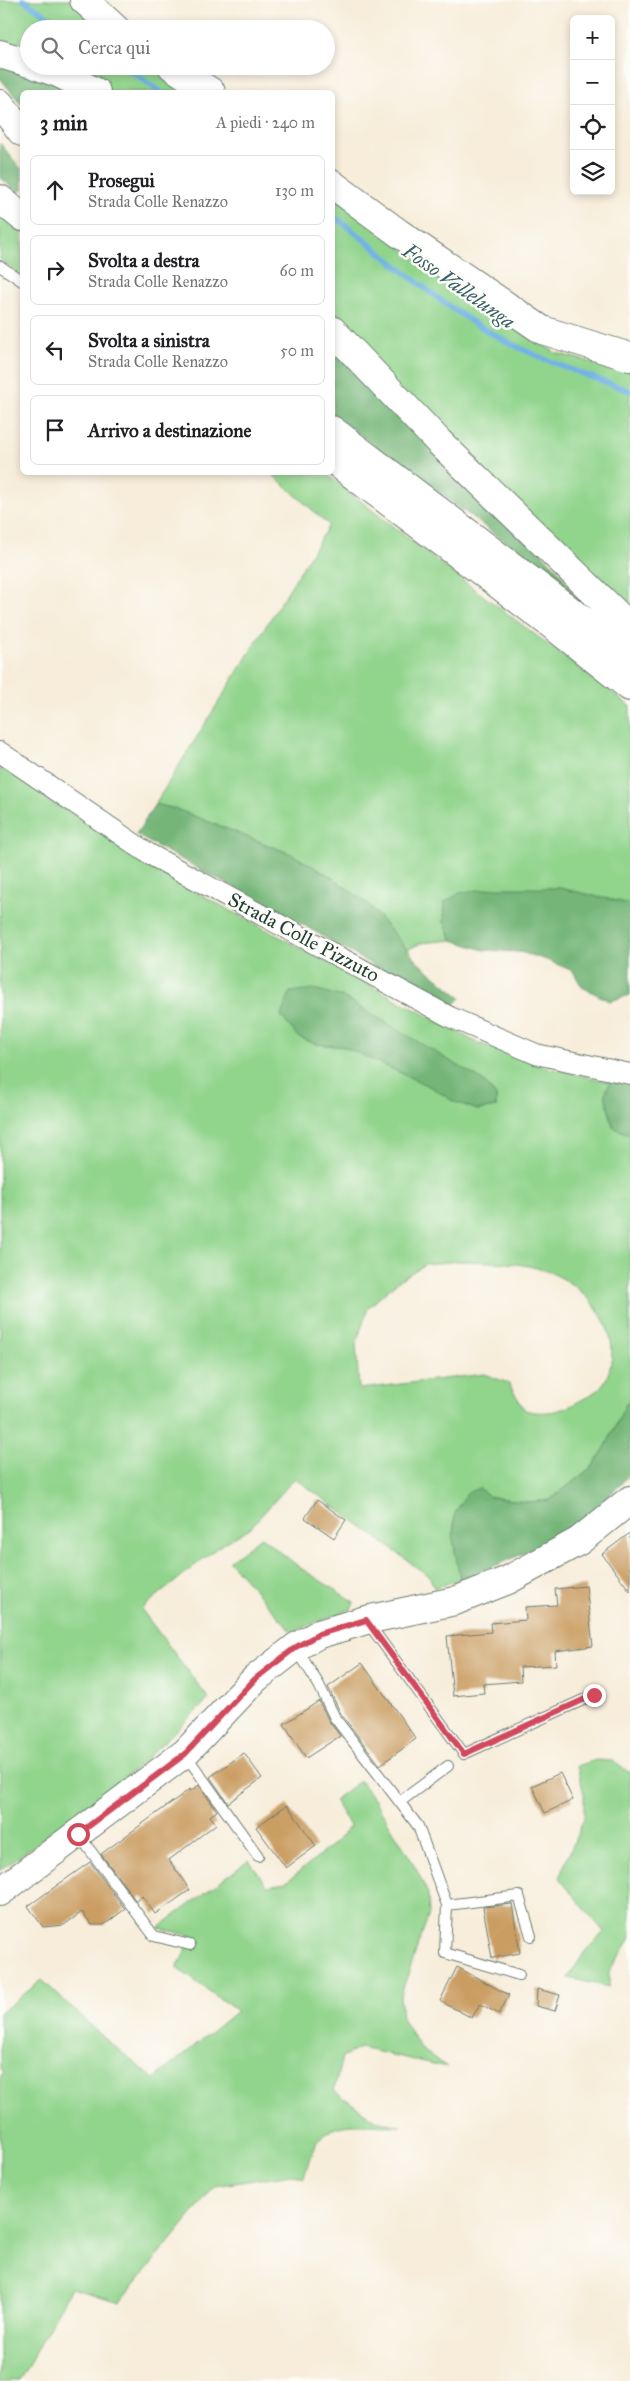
<!DOCTYPE html>
<html lang="it">
<meta charset="utf-8">
<style>
:root{--surface:#fff;--page:#f6f6f6;--text:#202124;--muted:#757577;--line:#e0e0e0}
body{margin:0;font-family:"IM FELL Great Primer",serif;background:var(--page);color:var(--text)}
.controls{position:absolute;right:15px;top:15px;display:grid;overflow:hidden;border-radius:8px;box-shadow:0 2px 8px #0003}
.controls button{width:45px;height:45px;display:grid;place-items:center;padding:0;border:0;border-bottom:1px solid var(--line);background:var(--surface);color:var(--text);font:25px sans-serif}
.stop{position:absolute;width:15px;height:15px;margin:-11px;border:4px solid #d1495b;border-radius:50%;background:#fff}
.stop.end{background:#d1495b;border-color:#fff;box-shadow:0 1px 5px #0008}
.list{margin:0;padding:0;list-style:none}
h2{display:flex;justify-content:space-between;align-items:center;height:65px;margin:0;padding:0 20px;font-size:21px}
h2 small{font-size:16px;font-weight:400;color:var(--muted)}
.list li{display:grid;grid-template-columns:32px 1fr auto;gap:15px;align-items:center;box-sizing:border-box;height:70px;margin:0 10px 10px;padding:0 10px;border:1px solid var(--line);border-radius:8px}
.list b{display:block;font-size:19px;white-space:nowrap}
.list p{margin:0;font-size:16px;white-space:nowrap;color:var(--muted)}
.list em{font-size:16px;font-style:normal;color:var(--muted)}
.icon{flex:none;width:28px;height:28px;fill:none;stroke:currentColor;stroke-width:2;stroke-linecap:round;stroke-linejoin:round}
.map{position:relative;flex:none;width:630px;height:2381px;overflow:hidden}
.search{position:absolute;background:var(--surface);box-shadow:0 2px 8px #0003;left:20px;top:20px;width:315px;height:55px;display:flex;align-items:center;gap:12px;box-sizing:border-box;padding:0 18px;border-radius:28px;color:var(--muted);font-size:19px}
.panel{position:absolute;background:var(--surface);box-shadow:0 2px 8px #0003;left:20px;top:90px;width:315px;height:385px;border-radius:8px}
.map>svg:first-child{display:block}
.green{fill:#91d48c;stroke:#588860;fill-rule:evenodd}
.forest{fill:#74b678;stroke:#4a7a56}
.lines{fill:none;stroke-linecap:round;stroke-linejoin:round}
.stream{stroke:#72b2e6;stroke-width:5.5}
.building{fill:#ca9e64}
.lane-casing{stroke:#6b7b6e;stroke-width:12}
.street-casing{stroke:#6b7b6e;stroke-width:22}
.secondary-casing{stroke:#6b7b6e;stroke-width:30}
.highway-casing{stroke:#6b7b6e;stroke-width:30}
.lane{stroke:#fff;stroke-width:10}
.street{stroke:#fff;stroke-width:20}
.secondary{stroke:#fff;stroke-width:28}
.highway{stroke:#fff;stroke-width:28}
.route{stroke:#d1495b;stroke-width:6}
.labels{text-anchor:middle;stroke-width:5;stroke-linejoin:round;paint-order:stroke}
.street-label{font-size:20px;fill:#1f3d34;stroke:#fdfcf7}
.water-label{font-size:21px;font-style:italic;fill:#386069;stroke:#fdfcf7}
</style>
<div class="map">
<svg width="630" height="2381" viewBox="0 0 630 2381">
<rect width="100%" height="100%" fill="#fdfcf7"/>
<filter id="ink" filterUnits="userSpaceOnUse"><feTurbulence type="fractalNoise" baseFrequency=".02" numOctaves="2"/><feDisplacementMap in="SourceGraphic" scale="10" xChannelSelector="R" yChannelSelector="G"/><feConvolveMatrix kernelMatrix="1 2 1 2 8 2 1 2 1" color-interpolation-filters="sRGB"/></filter>
<filter id="wash" filterUnits="userSpaceOnUse"><feTurbulence type="fractalNoise" baseFrequency=".0096" numOctaves="4" result="noise"/><feDisplacementMap in="SourceGraphic" scale="20" xChannelSelector="R" yChannelSelector="G"/><feGaussianBlur stdDeviation="1.12" result="paint"/><feColorMatrix in="noise" values="0 0 0 0 0 0 0 0 0 0 0 0 0 0 0 0 0 1.4 0 .05"/><feComposite in="paint" operator="in"/></filter>
<g filter="url(#wash)">
<rect width="100%" height="100%" fill="#f7edda"/>
<!-- green -->
<path class="green" d="M 0,0 L 77,0 L 111,29 L 29,29 L 29,58 L 0,48 Z
M 50,66 L 164,66 L 200,92 L 104,92 Z
M 332,195 L 471,301 L 556,353 L 630,372 L 630,618 L 333,323 Z
M 0,210 L 22,229 L 22,276 L 0,259 Z
M 271,473 L 325,473 L 441,564 L 630,706 L 630,904 L 559,888 L 528,889 L 444,921 L 452,940 L 421,943 L 407,950 L 369,905 L 330,876 L 291,854 L 176,809 L 155,804 L 329,525 Z
M 0,765 L 151,868 L 476,1042 L 549,1068 L 610,1082 L 605,1094 L 613,1127 L 630,1135 L 630,1401 L 626,1404 L 605,1448 L 593,1466 L 550,1500 L 528,1502 L 490,1497 L 479,1488 L 455,1513 L 453,1539 L 460,1579 L 434,1588 L 430,1577 L 295,1478 L 250,1528 L 218,1547 L 141,1609 L 209,1699 L 133,1771 L 0,1871 ZM 375,1017 L 482,1080 L 496,1096 L 496,1107 L 478,1110 L 453,1101 L 433,1088 L 345,1047 L 316,1044 ZM 459,1261 C 490,1262 525,1261 554,1274 C 592,1292 626,1335 606,1379 C 601,1390 587,1397 576,1403 C 560,1412 543,1415 525,1410 L 508,1383 L 485,1374 L 359,1389 L 356,1344 L 368,1308 L 398,1281 L 425,1264 Z
M 261,1537 L 302,1569 L 354,1602 L 351,1609 L 292,1632 L 229,1561 Z
M 596,1760 L 612,1761 L 630,1773 L 630,1940 L 609,1971 L 609,1987 L 568,1978 L 586,1950 L 604,1932 L 559,1878 L 584,1818 L 584,1794 L 577,1766 Z
M 360,1781 L 374,1799 L 415,1866 L 428,1894 L 429,1914 L 400,1997 L 402,2018 L 421,2049 L 447,2067 L 360,2048 L 342,2057 L 334,2091 L 376,2120 L 400,2126 C 343,2126 320,2113 304,2178 L 292,2174 L 215,2186 L 120,2302 L 71,2288 L 19,2381 L 0,2381 L 0,2077 L 4,2072 L 0,2068 L 0,2013 L 42,1980 L 101,2035 L 154,2079 L 237,2011 L 177,1968 L 193,1936 L 158,1928 L 249,1860 L 267,1886 L 285,1883 L 337,1841 L 350,1826 L 334,1800 Z"/>
<!-- forest -->
<path class="forest" d="M 0,63 L 85,92 L 22,92 L 22,105 L 0,78 Z
M 0,143 L 22,170 L 22,190 L 17,192 L 0,177 Z
M 332,340 L 558,570 L 579,601 L 521,553 L 333,415 Z
M 155,804 L 176,809 L 291,854 L 330,876 L 369,905 L 418,962 L 461,998 L 449,1010 L 302,924 L 136,835 Z
M 495,888 L 559,888 L 630,904 L 630,995 L 610,1001 L 582,987 L 573,971 L 544,959 L 520,952 L 484,950 L 452,940 L 444,921 L 445,902 L 462,892 Z
M 314,989 L 343,997 L 482,1080 L 496,1096 L 496,1107 L 478,1110 L 453,1101 L 433,1088 L 345,1047 L 316,1044 L 298,1037 L 281,1016 L 290,992 Z
M 610,1082 L 630,1085 L 630,1135 L 613,1127 L 605,1094 Z
M 630,1401 L 630,1474 C 581,1529 528,1555 460,1579 L 453,1539 L 455,1513 L 467,1493 L 479,1488 L 490,1497 L 528,1502 L 550,1500 L 593,1466 L 605,1448 L 626,1404 Z"/>
<g class="lines">
<!-- stream -->
<path class="stream" d="M 23,0 L 68,29
M 123,66 L 161,92
M 332,215 C 384,253 433,300 489,332 C 533,357 582,374 630,391"/>
</g>
<g id="blocks">
<!-- building -->
<path class="building" d="M 317,1500 L 346,1520 L 334,1538 L 305,1518 Z
M 630,1533 L 630,1591 L 602,1554 Z
M 586,1586 L 593,1646 L 555,1651 L 556,1665 L 520,1667 L 521,1681 L 483,1684 L 484,1693 L 453,1696 L 447,1636 L 491,1632 L 490,1623 L 526,1620 L 525,1607 L 557,1605 L 555,1589 Z
M 362,1663 L 416,1739 L 380,1765 L 341,1714 L 328,1687 Z
M 319,1701 L 329,1721 L 340,1736 L 306,1758 L 284,1724 Z
M 244,1753 L 262,1778 L 228,1803 L 210,1777 Z
M 560,1773 L 573,1800 L 545,1813 L 532,1786 Z
M 199,1785 L 217,1811 L 210,1816 L 216,1824 L 169,1860 L 190,1890 L 155,1914 L 142,1896 L 136,1901 L 101,1854 L 190,1789 L 191,1791 Z
M 287,1805 L 316,1846 L 286,1868 L 256,1827 Z
M 90,1862 L 125,1909 L 104,1925 L 92,1925 L 82,1912 L 64,1925 L 43,1927 L 28,1906 Z
M 512,1904 L 520,1953 L 492,1958 L 483,1907 Z
M 457,1967 L 509,1995 L 499,2014 L 480,2004 L 472,2018 L 440,2001 Z
M 537,1989 L 560,1995 L 555,2011 L 536,2006 Z"/>
</g>
</g>
<g filter="url(#ink)">
<use href="#blocks" fill-opacity="0" stroke="#6b7b6e" stroke-width="1"/>
<g class="lines">
<!-- lane casing -->
<g class="lane-casing">
<path id="lane" d="M 0,266 L 22,281
M 368,1623 L 464,1754 L 594,1695
M 296,1648 L 319,1685 L 335,1718 L 418,1826 L 447,1905 L 445,1953 L 519,1975
M 185,1754 L 258,1856
M 401,1801 L 448,1766
M 78,1834 L 154,1936 L 190,1945
M 447,1905 L 519,1896 L 531,1936"/>
</g>
<!-- street casing -->
<g class="street-casing">
<path id="street" d="M 0,752 L 149,854 L 450,1017 L 536,1054 L 630,1074"/>
</g>
<!-- secondary casing -->
<g class="secondary-casing">
<path id="secondary" d="M 84,0 L 116,29
M 172,66 L 211,92
M 332,184 L 400,234 L 542,330 L 630,357
M 0,1892 L 185,1753 L 255,1679 L 296,1647 L 319,1634 L 366,1620 L 455,1601 L 508,1580 L 579,1541 L 630,1500"/>
</g>
<!-- highway casing -->
<g class="highway-casing">
<path id="highway" d="M 0,54 L 29,63
M 38,66 L 58,73 L 96,92
M 0,104 L 22,132
M 0,199 L 22,217
M 332,330 L 439,442 L 630,627
M 332,430 L 630,656
M 332,459 L 556,628 L 630,687"/>
</g>
<!-- lane -->
<use href="#lane" class="lane"/>
<!-- street -->
<use href="#street" class="street"/>
<!-- secondary -->
<use href="#secondary" class="secondary"/>
<!-- highway -->
<use href="#highway" class="highway"/>
</g>
</g>
<g class="lines" filter="url(#ink)">
<!-- route -->
<path class="route" d="M 78,1834 L 185,1754 L 255,1679 L 296,1647 L 319,1634 L 366,1620 L 464,1754 L 594,1695"/>
</g>
<g class="labels">
<!-- street labels -->
<g class="street-label">
<text transform="translate(304 937) rotate(28)" y="7">Strada Colle Pizzuto</text>
</g>
<!-- water labels -->
<g class="water-label">
<text transform="translate(459 286) rotate(35)" y="7">Fosso Vallelunga</text>
</g>
</g>
</svg>
<div class="controls">
<button>+</button>
<button>−</button>
<button><svg class="icon" aria-label="locate" viewBox="0 0 24 24"><circle cx="12" cy="12" r="6"/><path d="M12 2v4M12 18v4M2 12h4M18 12h4"/></svg></button>
<button><svg class="icon" aria-label="layers" viewBox="0 0 24 24"><path d="M12 4l9 5-9 5-9-5zM3 14l9 5 9-5"/></svg></button>
</div>
<div class="stop" style="left:78px;top:1834px"></div>
<div class="stop end" style="left:594px;top:1695px"></div>
<div class="search"><svg class="icon" aria-label="search" viewBox="0 0 24 24"><circle cx="10" cy="10" r="6"/><path d="M15 15l6 6"/></svg>Cerca qui</div>
<section class="panel">
<h2>3 min<small>A piedi · 240 m</small></h2>
<ul class="list">
<li><svg class="icon" aria-label="ahead" viewBox="0 0 24 24"><path d="M12 20V5M6 11l6-6 6 6"/></svg><div><b>Prosegui</b><p>Strada Colle Renazzo</p></div><em>130 m</em></li>
<li><svg class="icon" aria-label="right" viewBox="0 0 24 24"><path d="M7 20v-9h11M14 6l5 5-5 5"/></svg><div><b>Svolta a destra</b><p>Strada Colle Renazzo</p></div><em>60 m</em></li>
<li><svg class="icon" aria-label="left" viewBox="0 0 24 24"><path d="M17 20v-9H6M10 6l-5 5 5 5"/></svg><div><b>Svolta a sinistra</b><p>Strada Colle Renazzo</p></div><em>50 m</em></li>
<li><svg class="icon" aria-label="arrive" viewBox="0 0 24 24"><path d="M6 21V4h12l-3 4 3 4H6"/></svg><div><b>Arrivo a destinazione</b></div></li>
</ul>
</section>
</div>
